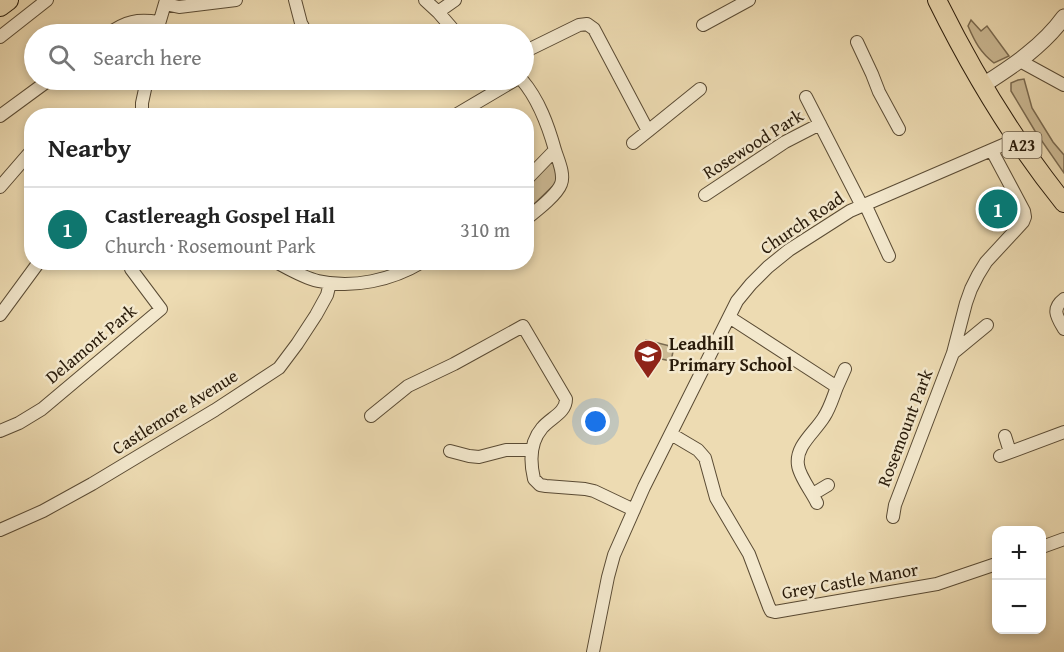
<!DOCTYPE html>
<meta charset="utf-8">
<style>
:root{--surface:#fff;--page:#f2f2f2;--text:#222;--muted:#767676;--line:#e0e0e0;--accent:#0f766e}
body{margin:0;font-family:"Gentium Book Plus",serif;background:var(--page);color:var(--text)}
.controls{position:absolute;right:18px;bottom:18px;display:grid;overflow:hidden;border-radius:12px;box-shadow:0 3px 9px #0003}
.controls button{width:54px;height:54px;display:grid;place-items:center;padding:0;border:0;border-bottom:2px solid var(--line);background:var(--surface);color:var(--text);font:30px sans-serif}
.you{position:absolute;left:596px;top:422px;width:21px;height:21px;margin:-15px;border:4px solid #fff;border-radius:50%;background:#1a73e8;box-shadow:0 0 0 9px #1a73e833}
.badge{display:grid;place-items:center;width:39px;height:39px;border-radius:50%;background:var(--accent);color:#fff;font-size:20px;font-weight:700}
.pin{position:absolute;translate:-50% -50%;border:3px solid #fff;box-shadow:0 2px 6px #0006}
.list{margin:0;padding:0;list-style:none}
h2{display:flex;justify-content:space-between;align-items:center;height:78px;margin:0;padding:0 24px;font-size:26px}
h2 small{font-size:20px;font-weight:400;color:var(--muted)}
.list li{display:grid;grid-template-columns:39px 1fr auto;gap:18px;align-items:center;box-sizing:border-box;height:84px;padding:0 24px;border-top:2px solid var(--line)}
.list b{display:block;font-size:22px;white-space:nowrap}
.list p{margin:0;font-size:20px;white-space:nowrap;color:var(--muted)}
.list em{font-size:20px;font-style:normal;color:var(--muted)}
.icon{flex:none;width:33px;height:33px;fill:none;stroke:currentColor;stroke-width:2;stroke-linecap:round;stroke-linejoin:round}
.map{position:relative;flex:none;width:1064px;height:652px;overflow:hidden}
.search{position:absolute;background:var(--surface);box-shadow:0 3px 9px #0003;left:24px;top:24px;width:510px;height:66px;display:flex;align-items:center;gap:15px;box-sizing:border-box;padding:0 21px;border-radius:33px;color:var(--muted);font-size:22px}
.panel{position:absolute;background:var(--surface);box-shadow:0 3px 9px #0003;left:24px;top:108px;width:510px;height:162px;border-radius:24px}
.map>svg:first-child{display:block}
.green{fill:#ccba95;stroke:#7a6a50;stroke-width:1.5}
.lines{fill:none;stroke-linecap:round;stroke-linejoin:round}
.minor-casing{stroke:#5a4b34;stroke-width:14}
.tertiary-casing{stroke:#5a4b34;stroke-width:17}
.primary-casing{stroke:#291b0a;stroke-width:20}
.trunk-casing{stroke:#291b0a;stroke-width:22}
.minor{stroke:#f3e8cd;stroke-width:12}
.tertiary{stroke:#f3e8cd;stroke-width:15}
.primary{stroke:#eddbb2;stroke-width:18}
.trunk{stroke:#eddbb2;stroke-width:20}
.labels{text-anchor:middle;stroke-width:5;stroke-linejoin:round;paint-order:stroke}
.shield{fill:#f3e8cd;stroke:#665844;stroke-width:1.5}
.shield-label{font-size:16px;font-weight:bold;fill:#291b0a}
.street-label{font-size:18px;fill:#291b0a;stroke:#f3e8cd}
.poi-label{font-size:18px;font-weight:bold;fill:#291b0a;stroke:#f3e8cd;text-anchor:start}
</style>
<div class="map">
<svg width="1064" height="652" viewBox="0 0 1064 652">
<rect width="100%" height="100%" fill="#eddbb2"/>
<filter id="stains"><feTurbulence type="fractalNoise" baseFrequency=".00333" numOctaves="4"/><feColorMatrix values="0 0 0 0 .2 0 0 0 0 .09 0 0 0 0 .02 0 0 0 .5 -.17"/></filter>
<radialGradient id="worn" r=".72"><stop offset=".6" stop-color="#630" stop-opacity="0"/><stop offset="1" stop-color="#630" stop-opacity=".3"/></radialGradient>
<!-- green -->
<path class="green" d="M 971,20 L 981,31 L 987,26 L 1009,56 L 994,63 C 980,52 975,42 968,26 Z
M 1024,79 L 1032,108 L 1053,142 L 1064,155 L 1064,173 L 1035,131 L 1011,91 L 1011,83 L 1018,80 Z
M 551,160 L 555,162 L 557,182 L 527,211 L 527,185 Z
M 646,340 L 674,347 L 671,361 L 642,355 Z"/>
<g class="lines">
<!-- minor casing -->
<g class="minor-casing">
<path id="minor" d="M 295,0 L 301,23 L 307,34
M 425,0 L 438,12 L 457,34
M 165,4 L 179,7 L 236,0
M 438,12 L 455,0
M 703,25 L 749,0
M 108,34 C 126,21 137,19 159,22
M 156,34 L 166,0
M 0,37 L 47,0
M 857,42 L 872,74 L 879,92 L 899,129
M 524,52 L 579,25 L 587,24 L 594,29 L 648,131 L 700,89
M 1020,61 L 1064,85
M 522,80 C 539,100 548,125 555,150 L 526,180
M 806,97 L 862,206
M 0,116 L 49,80
M 142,116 L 142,103 L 147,80
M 454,116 L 515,80
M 633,143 L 648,131
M 0,187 L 32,150
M 705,195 L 785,142 L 820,124
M 865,204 L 889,256
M 526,219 C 536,211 557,195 561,184 C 565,174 558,160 555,150
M 276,262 C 289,269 304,278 318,281 C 353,289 392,280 422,262
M 1064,299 C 1051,309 1057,317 1064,329
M 0,315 L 39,262
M 729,317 L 837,387 C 833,397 830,408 824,417 C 815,432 795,446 798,465 C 799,476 812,492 817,503
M 953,353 L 987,325
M 837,387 L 845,369
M 371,416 L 408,386 L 454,364 L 523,326 L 566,399 C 566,413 550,418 542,428 C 530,442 530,462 534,479 L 540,485 L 546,486 L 585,489 L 594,491 L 634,510
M 0,431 L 19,423 L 42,409 L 161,309 L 131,269
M 671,434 L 698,450 L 705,458 L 716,498 L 749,554 L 769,607 L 771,611 L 775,612 L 937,584 L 996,564
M 1005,436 L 1010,452
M 450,451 L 469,456 L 479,457 L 506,450 L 532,450
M 1000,456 L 1064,432
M 813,494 L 828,485
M 893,517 L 895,505 L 953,353 L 966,303 L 971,289 L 978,275 L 986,262 L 1023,222 L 1025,217 L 1024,211 L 992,151
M 0,530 L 43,511 L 92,484 L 215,410 L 279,368 L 297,344 L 316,315 L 327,295 L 330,283
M 1042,547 L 1064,539
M 593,652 L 608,577 L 614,555 L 644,487 L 737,301 L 751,284 L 768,267 L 789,250 L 850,211 L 1017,139"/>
</g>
<!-- tertiary casing -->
<g class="tertiary-casing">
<path id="tertiary" d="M 983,85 C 1013,66 1043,46 1064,17"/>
</g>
<!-- primary casing -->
<g class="primary-casing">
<path id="primary" d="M 937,0 C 972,71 1014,141 1064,203"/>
</g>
<!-- trunk casing -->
<g class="trunk-casing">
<path id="trunk" d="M 0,6 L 8,0"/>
</g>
<!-- minor -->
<use href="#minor" class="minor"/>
<!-- tertiary -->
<use href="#tertiary" class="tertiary"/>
<!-- primary -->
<use href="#primary" class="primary"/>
<!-- trunk -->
<use href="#trunk" class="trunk"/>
</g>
<!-- icons -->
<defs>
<g id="school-pin" transform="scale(1.5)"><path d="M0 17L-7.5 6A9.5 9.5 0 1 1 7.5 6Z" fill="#8f2418" stroke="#f3e8cd"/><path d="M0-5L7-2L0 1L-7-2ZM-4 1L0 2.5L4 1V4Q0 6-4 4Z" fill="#fff"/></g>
</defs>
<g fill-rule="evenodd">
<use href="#school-pin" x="648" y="354"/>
</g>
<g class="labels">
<!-- shield labels -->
<rect class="shield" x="1002.5" y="132" width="39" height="26" rx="4.5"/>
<g class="shield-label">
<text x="1022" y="151">A23</text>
</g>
<!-- street labels -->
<g class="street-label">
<text transform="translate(753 144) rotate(-32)" y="6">Rosewood Park</text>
<text transform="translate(802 223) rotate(-34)" y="6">Church Road</text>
<text transform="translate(91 344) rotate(-40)" y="6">Delamont Park</text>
<text transform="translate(175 412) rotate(-32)" y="6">Castlemore Avenue</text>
<text transform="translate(905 428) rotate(-69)" y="6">Rosemount Park</text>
<text transform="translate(850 581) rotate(-10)" y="6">Grey Castle Manor</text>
</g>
<!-- poi labels -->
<g class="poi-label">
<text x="669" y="350">Leadhill<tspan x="669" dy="21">Primary School</tspan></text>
</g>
</g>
<rect width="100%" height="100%" filter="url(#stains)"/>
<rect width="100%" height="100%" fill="url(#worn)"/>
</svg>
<div class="controls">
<button>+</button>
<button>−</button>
</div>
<div class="you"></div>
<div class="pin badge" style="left:998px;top:209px">1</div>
<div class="search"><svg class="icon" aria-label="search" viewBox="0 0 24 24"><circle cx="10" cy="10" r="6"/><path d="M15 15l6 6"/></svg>Search here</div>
<section class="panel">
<h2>Nearby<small></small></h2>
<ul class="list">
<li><span class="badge">1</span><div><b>Castlereagh Gospel Hall</b><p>Church · Rosemount Park</p></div><em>310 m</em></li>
</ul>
</section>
</div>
